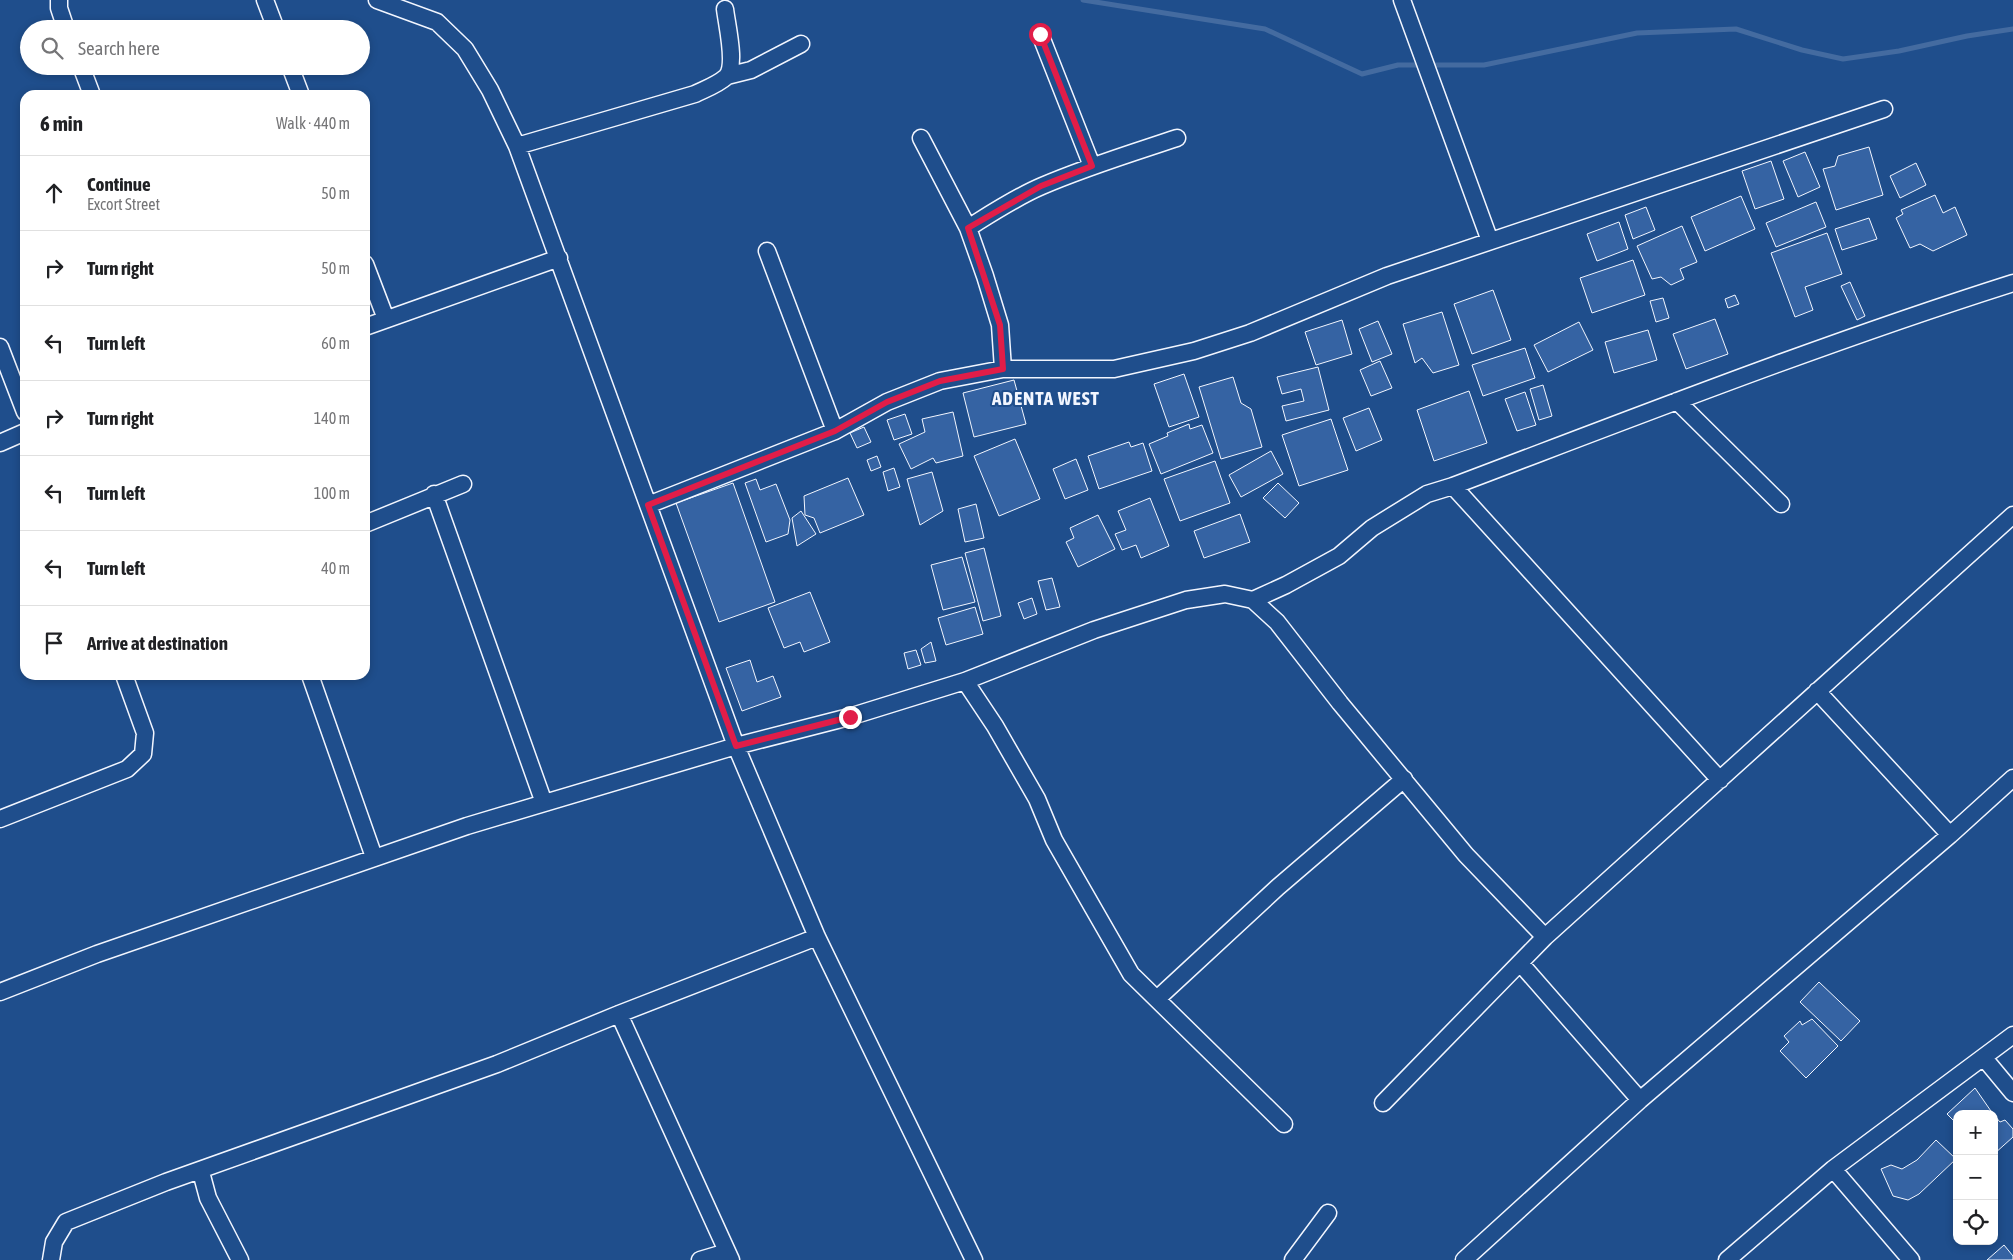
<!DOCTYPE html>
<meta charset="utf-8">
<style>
:root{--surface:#fff;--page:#f2f2f2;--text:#202124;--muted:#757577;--line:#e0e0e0}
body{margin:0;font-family:"Asap Condensed",sans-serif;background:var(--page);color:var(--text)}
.controls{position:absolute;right:15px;bottom:15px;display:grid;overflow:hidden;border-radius:10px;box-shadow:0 2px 8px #0003}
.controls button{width:45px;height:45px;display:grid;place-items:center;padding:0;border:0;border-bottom:1px solid var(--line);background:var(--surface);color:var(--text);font:25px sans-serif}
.stop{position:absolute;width:15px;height:15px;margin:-11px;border:4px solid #e11d48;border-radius:50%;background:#fff}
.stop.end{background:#e11d48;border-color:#fff;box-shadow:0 1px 5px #0008}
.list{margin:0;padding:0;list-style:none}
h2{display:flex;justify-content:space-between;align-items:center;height:65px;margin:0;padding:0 20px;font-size:21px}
h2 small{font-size:16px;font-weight:400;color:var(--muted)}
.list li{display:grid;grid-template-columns:32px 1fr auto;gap:15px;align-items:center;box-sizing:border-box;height:75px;padding:0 20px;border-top:1px solid var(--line)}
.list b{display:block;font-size:19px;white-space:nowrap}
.list p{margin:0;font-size:16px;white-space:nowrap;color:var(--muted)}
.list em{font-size:16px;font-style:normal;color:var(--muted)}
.icon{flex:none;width:28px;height:28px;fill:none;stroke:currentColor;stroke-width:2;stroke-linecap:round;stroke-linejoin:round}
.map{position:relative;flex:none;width:2013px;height:1260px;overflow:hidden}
.search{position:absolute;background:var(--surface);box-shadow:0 2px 8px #0003;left:20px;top:20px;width:350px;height:55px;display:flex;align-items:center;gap:12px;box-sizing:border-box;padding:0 18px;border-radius:28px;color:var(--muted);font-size:19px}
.panel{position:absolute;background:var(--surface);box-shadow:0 2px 8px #0003;left:20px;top:90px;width:350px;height:590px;border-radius:15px}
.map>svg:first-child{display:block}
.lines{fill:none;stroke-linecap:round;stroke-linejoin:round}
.stream{stroke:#446ba0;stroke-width:5}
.building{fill:#3563a3;stroke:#f2f6ff}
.minor-casing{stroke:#f2f6ff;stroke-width:19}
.minor{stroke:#1f4e8c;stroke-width:16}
.route{stroke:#e11d48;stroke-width:6}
.labels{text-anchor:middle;stroke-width:4;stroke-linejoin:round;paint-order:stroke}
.district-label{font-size:19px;font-weight:bold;letter-spacing:1px;fill:#f2f6ff;stroke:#1f4e8c}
</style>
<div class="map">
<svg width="2013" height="1260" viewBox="0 0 2013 1260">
<rect width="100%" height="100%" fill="#1f4e8c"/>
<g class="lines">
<!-- stream -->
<path class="stream" d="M 1083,0 L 1265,29 L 1362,74 L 1398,65 L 1484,65 L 1637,33 L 1736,29 L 1802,50 L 1843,59 L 1899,51 L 1967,36 L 2013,29"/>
</g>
<!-- building -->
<path class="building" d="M 1869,147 L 1883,195 L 1836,210 L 1823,169 L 1835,166 L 1838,156 Z
M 1805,152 L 1820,187 L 1798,197 L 1783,161 Z
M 1771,161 L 1784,199 L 1755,209 L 1742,171 Z
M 1916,163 L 1926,185 L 1900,198 L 1890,176 Z
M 1935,195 L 1943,213 L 1955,207 L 1967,235 L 1933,251 L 1920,244 L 1910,248 L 1896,218 L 1903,214 L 1901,210 Z
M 1741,196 L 1755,229 L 1705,251 L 1691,217 Z
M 1816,202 L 1826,227 L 1776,247 L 1766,223 Z
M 1646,207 L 1655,230 L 1633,239 L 1625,215 Z
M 1869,218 L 1877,239 L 1842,250 L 1835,229 Z
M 1619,222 L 1628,249 L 1597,261 L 1587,234 Z
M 1682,226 L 1697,262 L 1680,269 L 1684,279 L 1671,285 L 1661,277 L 1652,279 L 1637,246 Z
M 1827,233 L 1842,274 L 1805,287 L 1813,310 L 1795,317 L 1771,253 Z
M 1633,260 L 1645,295 L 1592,313 L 1580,278 Z
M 1850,282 L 1865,316 L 1857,320 L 1841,286 Z
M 1493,290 L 1511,340 L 1472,354 L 1454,304 Z
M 1735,295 L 1739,304 L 1728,308 L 1725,299 Z
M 1663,298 L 1669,318 L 1656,322 L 1650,301 Z
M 1442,312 L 1459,365 L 1433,373 L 1422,358 L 1415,363 L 1403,324 Z
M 1715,319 L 1728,354 L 1686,369 L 1673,334 Z
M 1342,320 L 1352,354 L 1316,365 L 1305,332 Z
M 1378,321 L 1392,354 L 1372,362 L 1359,329 Z
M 1579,322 L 1593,350 L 1548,372 L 1534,345 Z
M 1648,330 L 1657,360 L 1614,373 L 1605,342 Z
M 1525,348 L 1535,378 L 1483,396 L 1472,365 Z
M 1380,361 L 1392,388 L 1371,396 L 1360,370 Z
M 1318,367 L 1329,410 L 1286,421 L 1282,406 L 1304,401 L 1301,389 L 1282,394 L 1277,377 Z
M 1184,374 L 1199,417 L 1169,427 L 1154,384 Z
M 1233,377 L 1241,403 L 1251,409 L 1262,447 L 1221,459 L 1199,387 Z
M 1014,380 L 1026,424 L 974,437 L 963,393 Z
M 1543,385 L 1552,416 L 1539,420 L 1530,389 Z
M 1469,391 L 1487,443 L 1434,461 L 1417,410 Z
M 1525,392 L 1536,425 L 1517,431 L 1505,399 Z
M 1369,408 L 1382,440 L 1356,451 L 1343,418 Z
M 953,412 L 963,456 L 936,463 L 933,458 L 911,469 L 899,444 L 925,432 L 922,419 Z
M 905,414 L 912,434 L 894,440 L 887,420 Z
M 1331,419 L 1348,470 L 1299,486 L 1282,435 Z
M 1189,424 L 1190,429 L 1202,425 L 1213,453 L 1161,474 L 1149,444 L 1168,436 L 1167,433 Z
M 864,427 L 871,442 L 857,448 L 850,433 Z
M 1015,439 L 1040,499 L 999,516 L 974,456 Z
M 1129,442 L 1131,447 L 1143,443 L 1152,471 L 1099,489 L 1088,456 Z
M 1271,451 L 1283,474 L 1241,497 L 1229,475 Z
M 877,456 L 881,467 L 871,471 L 867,460 Z
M 1076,459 L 1088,490 L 1065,499 L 1053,469 Z
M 1215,461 L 1230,503 L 1180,521 L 1164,479 Z
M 894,468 L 900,487 L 888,491 L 883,472 Z
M 932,472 L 943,511 L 920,525 L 907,479 Z
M 848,478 L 864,515 L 820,533 L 814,518 L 805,515 L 804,496 Z
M 756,479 L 760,490 L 776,484 L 790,520 L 788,534 L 766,542 L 745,483 Z
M 733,483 L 775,602 L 719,622 L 676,503 Z
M 1278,483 L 1299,503 L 1285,518 L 1263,498 Z
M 1150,498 L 1169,546 L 1141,558 L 1136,545 L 1122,550 L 1115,534 L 1126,530 L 1118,511 Z
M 976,504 L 984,538 L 965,542 L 958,509 Z
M 801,511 L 816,534 L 797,546 L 792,518 Z
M 1240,514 L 1250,542 L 1204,558 L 1194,531 Z
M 1098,515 L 1115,549 L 1078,567 L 1066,542 L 1074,538 L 1070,528 Z
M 984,548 L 1001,616 L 983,621 L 965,553 Z
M 962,557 L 975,602 L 943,610 L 931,565 Z
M 1052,578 L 1060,607 L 1046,610 L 1038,581 Z
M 810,592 L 830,642 L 804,652 L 800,642 L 784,648 L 768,608 Z
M 1032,598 L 1037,614 L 1024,619 L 1018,603 Z
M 975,607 L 983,634 L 946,645 L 938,618 Z
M 931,642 L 936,661 L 925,663 L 921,649 Z
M 916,650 L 921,665 L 908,669 L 904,653 Z
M 750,660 L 757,682 L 773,676 L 781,697 L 742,711 L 726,668 Z
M 1819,982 L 1860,1021 L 1841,1041 L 1800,1002 Z
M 1812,1019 L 1838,1046 L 1806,1078 L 1780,1051 L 1789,1042 L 1784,1036 L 1800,1021 L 1802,1025 Z
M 1975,1088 L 1993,1114 L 1957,1114 L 1957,1124 L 1947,1114 Z
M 1994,1115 L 2000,1122 L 2005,1120 L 2013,1129 L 2013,1137 L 1994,1154 Z
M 1936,1140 L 1956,1159 L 1919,1194 L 1908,1200 L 1893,1196 L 1881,1169 L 1891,1165 L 1902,1169 L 1917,1160 Z
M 2004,1245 L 2013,1256 L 2013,1260 L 1987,1260 Z"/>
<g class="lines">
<!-- minor casing -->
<g class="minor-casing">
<path id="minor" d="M 59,0 L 59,8 L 66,29
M 265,0 L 276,29
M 377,0 L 437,22 L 465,49 L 490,90 L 517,146 L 736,746 L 817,937 L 974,1260
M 1402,0 L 1490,241
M 1040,34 L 1092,166
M 81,66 L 92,95
M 290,66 L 301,95
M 727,76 L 751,70 L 801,44
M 921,138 L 968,228 L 985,276 L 1000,325 L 1003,369
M 517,146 L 695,94 C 705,89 717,85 726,77 C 737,66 727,26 725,9
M 968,228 C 992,213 1016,197 1042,186 C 1086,167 1132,153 1177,138
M 767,251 L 835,431
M 365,264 L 386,319
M 365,327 L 559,258
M 0,347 L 25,412
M 1677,401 L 1781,504
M 0,443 L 25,432
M 1453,486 L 1720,780
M 434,494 L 544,803
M 648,505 L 835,431 L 887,402 L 940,381 L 1003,369 L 1114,369 L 1194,351 L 1250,333 L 1387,276 L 1884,109
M 365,524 L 463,484
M 1253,600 L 1286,585 L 1339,556 L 1372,528 L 1427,494 L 1453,486 C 1638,416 1824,343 2013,283
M 310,675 L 374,857
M 965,681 L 995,726 L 1037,799 L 1054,840 L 1131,974 L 1284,1124
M 1817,691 L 1950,835
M 0,819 L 127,769 L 143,754 L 145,733 L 124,675
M 1521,964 L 1640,1100
M 0,992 L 97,954 L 467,826 L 736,746 L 849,717 L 965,681 L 1094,630 L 1186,600 L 1225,594 L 1253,600 L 1277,622 L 1340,703 L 1466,855 L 1545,937
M 1158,998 L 1278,887 L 1404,779
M 619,1014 L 731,1260
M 1984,1058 L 2013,1093
M 1383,1103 L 1545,937 L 2013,515
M 1833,1169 L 1911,1260
M 201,1172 L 208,1198 L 240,1260
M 51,1260 L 54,1242 L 66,1222 L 166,1182 L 497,1064 L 619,1014 L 817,937
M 700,1260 L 727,1252
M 1293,1260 L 1328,1213
M 1464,1260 L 1640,1100 L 1950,835 L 2013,778
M 1727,1260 L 1833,1169 L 2013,1035"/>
</g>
<!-- minor -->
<use href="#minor" class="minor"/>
</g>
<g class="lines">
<!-- route -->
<path class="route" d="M 850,717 L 736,746 L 648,505 L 835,431 L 887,402 L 940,381 L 1003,369 L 1000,325 L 968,228 L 1041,186 L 1092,166 L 1040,34"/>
</g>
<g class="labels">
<!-- district labels -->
<g class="district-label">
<text x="1046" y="405">ADENTA WEST</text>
</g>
</g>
</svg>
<div class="controls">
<button>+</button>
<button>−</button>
<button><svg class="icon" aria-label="locate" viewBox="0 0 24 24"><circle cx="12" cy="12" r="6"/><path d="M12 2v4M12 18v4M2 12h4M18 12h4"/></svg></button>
</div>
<div class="stop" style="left:1040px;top:34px"></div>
<div class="stop end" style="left:850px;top:717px"></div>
<div class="search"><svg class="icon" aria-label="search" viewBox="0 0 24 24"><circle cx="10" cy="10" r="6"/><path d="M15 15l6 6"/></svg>Search here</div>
<section class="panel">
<h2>6 min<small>Walk · 440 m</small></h2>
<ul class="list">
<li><svg class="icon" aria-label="ahead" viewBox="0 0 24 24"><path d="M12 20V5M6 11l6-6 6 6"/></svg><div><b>Continue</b><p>Excort Street</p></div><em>50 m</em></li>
<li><svg class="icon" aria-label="right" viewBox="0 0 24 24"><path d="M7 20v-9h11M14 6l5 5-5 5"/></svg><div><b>Turn right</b></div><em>50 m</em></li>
<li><svg class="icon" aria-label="left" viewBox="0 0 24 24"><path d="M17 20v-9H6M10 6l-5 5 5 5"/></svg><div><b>Turn left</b></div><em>60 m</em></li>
<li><svg class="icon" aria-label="right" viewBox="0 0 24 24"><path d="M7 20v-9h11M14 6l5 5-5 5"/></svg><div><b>Turn right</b></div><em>140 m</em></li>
<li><svg class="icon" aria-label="left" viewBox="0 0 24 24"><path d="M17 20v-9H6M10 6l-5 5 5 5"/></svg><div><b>Turn left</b></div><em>100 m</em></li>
<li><svg class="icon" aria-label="left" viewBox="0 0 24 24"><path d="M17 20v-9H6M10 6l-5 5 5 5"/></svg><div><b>Turn left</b></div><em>40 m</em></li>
<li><svg class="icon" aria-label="arrive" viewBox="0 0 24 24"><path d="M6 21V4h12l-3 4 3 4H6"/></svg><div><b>Arrive at destination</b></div></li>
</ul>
</section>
</div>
